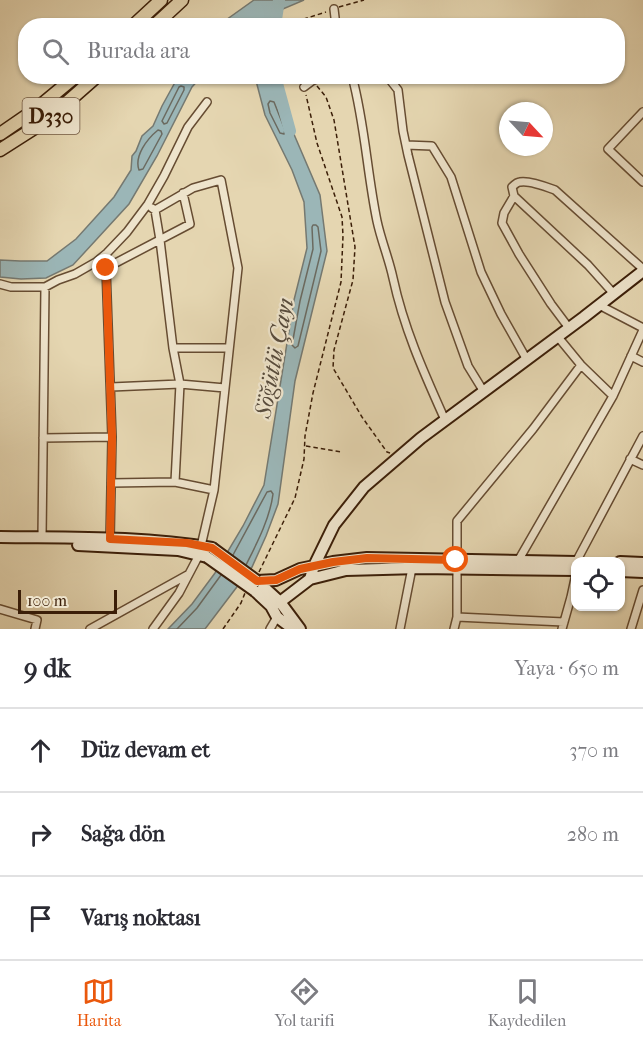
<!DOCTYPE html>
<html lang="tr">
<meta charset="utf-8">
<style>
:root{--surface:#fff;--page:#f7f7f7;--text:#2b2b33;--muted:#7c7c81;--line:#e1e1e2;--accent:#ea580c}
body{margin:0;font-family:"IM FELL French Canon",serif;background:var(--page);color:var(--text)}
.controls{position:absolute;right:18px;bottom:18px;display:grid;overflow:hidden;border-radius:12px;box-shadow:0 2px 4px #0004}
.controls button{width:54px;height:54px;display:grid;place-items:center;padding:0;border:0;border-bottom:2px solid var(--line);background:var(--surface);color:var(--text);font:30px sans-serif}
.compass{position:absolute;left:499px;top:102px;width:54px;height:54px;border-radius:50%;background:var(--surface);box-shadow:0 2px 4px #0004;rotate:116deg}
.scale{position:absolute;left:18px;bottom:15px;width:99px;box-sizing:border-box;padding-left:6px;border:3px solid #3b1e08;border-top:0;font-size:16px;line-height:21px;white-space:nowrap;color:#3b1e08;-webkit-text-stroke:4px #eee4cc;paint-order:stroke}
.stop{position:absolute;width:18px;height:18px;margin:-14px;border:4px solid #ea580c;border-radius:50%;background:#fff}
.stop.end{background:#ea580c;border-color:#fff;box-shadow:0 2px 6px #0008}
.list{margin:0;padding:0;list-style:none}
h2{display:flex;justify-content:space-between;align-items:center;height:78px;margin:0;padding:0 24px;font-size:26px}
h2 small{font-size:20px;font-weight:400;color:var(--muted)}
.list li{display:grid;grid-template-columns:39px 1fr auto;gap:18px;align-items:center;box-sizing:border-box;height:84px;padding:0 24px;border-top:2px solid var(--line)}
.list b{display:block;font-size:22px;white-space:nowrap}
.list em{font-size:20px;font-style:normal;color:var(--muted)}
.icon{flex:none;width:33px;height:33px;fill:none;stroke:currentColor;stroke-width:2;stroke-linecap:round;stroke-linejoin:round}
.map{position:relative;flex:none;width:643px;height:629px;overflow:hidden}
.search{position:absolute;background:var(--surface);box-shadow:0 2px 4px #0004;left:18px;right:18px;top:18px;height:66px;display:flex;align-items:center;gap:15px;box-sizing:border-box;padding:0 21px;border-radius:24px;color:var(--muted);font-size:22px}
.sheet{height:330px;background:var(--surface)}
nav{display:flex;justify-content:space-around;align-items:center;box-sizing:border-box;height:84px;border-top:2px solid var(--line);background:var(--surface);font-size:16px;color:var(--muted)}
nav a{display:grid;justify-items:center;gap:3px}
nav .on{color:var(--accent)}
.map>svg:first-child{display:block}
.water{fill:#9bb6b7;stroke:#757971;stroke-width:1.5}
.lines{fill:none;stroke-linecap:round;stroke-linejoin:round}
.shore{stroke:#6b6a60;stroke-width:1.5}
.river{stroke:#9bb6b7;stroke-width:12}
.street-casing{stroke:#664c32;stroke-width:10}
.secondary-casing{stroke:#3b1e08;stroke-width:14}
.highway-casing{stroke:#3b1e08;stroke-width:15}
.path{stroke:#3b1e08;stroke-width:1.5;stroke-dasharray:4.5 3;stroke-linecap:butt}
.street{stroke:#eee4cc;stroke-width:7}
.secondary{stroke:#eee4cc;stroke-width:10}
.highway{stroke:#e5d6b1;stroke-width:12}
.secondary-bridge-casing{stroke:#3b1e08;stroke-width:14;stroke-linecap:butt}
.secondary-bridge{stroke:#eee4cc;stroke-width:10}
.route{stroke:#ea580c;stroke-width:8}
.labels{text-anchor:middle;stroke-width:4.5;stroke-linejoin:round;paint-order:stroke}
.shield{fill:#eee4cc;stroke:#715943;stroke-width:1.5}
.shield-label{font-size:21px;font-weight:bold;fill:#3b1e08}
.water-label{font-size:24px;font-style:italic;fill:#584c3d;stroke:#eee4cc}
</style>
<div class="map">
<svg width="643" height="629" viewBox="0 0 643 629">
<rect width="100%" height="100%" fill="#e5d6b1"/>
<filter id="stains"><feTurbulence type="fractalNoise" baseFrequency=".00333" numOctaves="4"/><feColorMatrix values="0 0 0 0 .2 0 0 0 0 .09 0 0 0 0 .02 0 0 0 .5 -.17"/></filter>
<radialGradient id="worn" r=".72"><stop offset=".6" stop-color="#630" stop-opacity="0"/><stop offset="1" stop-color="#630" stop-opacity=".3"/></radialGradient>
<!-- water -->
<path class="water" d="M 254,0 L 304,0 L 278,11 L 271,25 L 258,25 L 258,21 L 252,25 L 219,25 Z
M 178,77 L 201,77 L 192,87 L 157,156 L 129,204 L 73,265 L 46,278 L 21,279 L 0,277 L 0,260 L 20,261 L 47,261 L 76,239 L 114,197 L 131,170 L 132,156 L 136,151 L 142,136 L 153,126 L 162,106 Z
M 255,77 L 271,77 L 272,83 L 320,195 L 327,251 L 295,381 L 278,504 L 266,536 L 252,567 L 205,629 L 168,629 L 192,604 L 215,573 L 243,526 L 264,485 L 294,300 L 307,248 L 304,202 L 292,170 L 265,115 Z"/>
<g class="lines">
<!-- shore -->
<path class="shore" d="M 181,86 L 184,87 L 184,90 L 167,123 L 164,124 L 162,121 L 179,87 Z
M 270,101 L 274,102 L 285,130 L 284,134 L 280,133 L 270,113 L 268,104 Z
M 158,130 L 161,131 L 162,134 L 143,169 L 139,170 C 134,156 147,139 158,130 Z
M 313,225 L 316,225 L 318,227 L 321,251 L 298,346 L 295,348 L 292,345 L 300,301 L 313,249 L 312,227 Z
M 233,555 L 267,492 L 271,491 L 273,494 C 270,518 257,543 246,565
M 177,629 L 197,608 L 221,575"/>
<!-- river -->
<path class="river" d="M 275,26 L 279,0
M 275,76 L 290,131"/>
<!-- street casing -->
<g class="street-casing">
<path id="street" d="M 334,9 L 336,26
M 352,76 C 365,124 367,173 377,221 C 381,240 389,259 393,278 C 404,329 424,373 445,420
M 387,76 L 398,90 L 403,131 L 408,155 L 445,302 L 468,366 L 484,392
M 304,87 L 312,81 L 324,76
M 643,112 L 608,149 L 643,182
M 406,145 L 432,146 L 451,177 L 481,272 L 501,314 L 527,360
M 514,196 L 504,213 L 502,223 L 519,254 L 551,304 L 569,328
M 152,208 L 155,210 L 160,240 L 173,348 L 180,384 L 175,482
M 155,210 L 193,188 L 221,180 L 238,268 L 214,490 L 201,546
M 96,262 L 106,268 L 190,224 L 183,193
M 106,268 L 112,437 L 110,539
M 0,284 L 11,287 L 45,287 L 58,280 L 75,274 L 96,262 L 107,253 L 127,232 L 148,204 L 164,176 L 188,127 L 207,102
M 614,294 L 588,265 L 514,196 L 512,187 C 514,185 518,182 520,182 C 529,180 547,187 555,190 L 643,269
M 599,305 L 643,328
M 558,337 L 581,365 L 613,396
M 173,348 L 229,348
M 631,356 L 643,362
M 111,387 L 180,384 L 225,388
M 43,438 L 112,437
M 630,459 L 643,465
M 111,483 L 175,482 L 214,490
M 42,537 L 45,287
M 518,561 L 613,396 L 643,330
M 576,562 L 643,436
M 0,609 L 37,620 L 35,629
M 457,617 L 564,622
M 90,629 L 189,574
M 153,629 L 179,593 L 199,555
M 270,629 L 277,617
M 400,629 L 412,568
M 454,629 L 457,617 L 457,521 L 533,429 L 581,365
M 562,629 L 571,597 L 576,574
M 631,629 L 643,590"/>
</g>
<!-- secondary casing -->
<g class="secondary-casing">
<path id="secondary" d="M 0,537 C 70,538 142,536 212,548
M 78,545 L 178,550 L 207,557
M 620,562 L 643,563
M 620,571 L 643,572
M 310,579 L 314,566 L 334,525 L 364,487 L 421,438 L 584,317 L 643,271
M 257,581 L 276,580 L 300,569 L 333,562 L 367,558 L 576,562
M 257,581 L 280,602 L 300,629
M 255,591 L 271,606 L 277,617 L 293,629
M 271,606 L 280,602 L 310,579 L 346,570 L 419,568 L 576,570"/>
</g>
<!-- highway casing -->
<g class="highway-casing">
<path id="highway" d="M 133,26 L 161,0
M 154,26 L 182,0
M 0,134 L 35,110 L 76,76
M 0,150 L 47,120 L 97,76"/>
</g>
<!-- path -->
<path class="path" d="M 339,7 L 364,0
M 300,26 L 304,19 L 326,12
M 317,86 L 326,97 L 334,120 L 355,247 L 353,280 L 334,350 L 333,368 L 362,417 L 387,452 L 390,453
M 306,446 L 341,452
M 259,572 L 295,498 L 304,459 L 305,436 L 313,393 L 341,282 L 343,236 L 342,217 L 317,143 L 306,95
M 223,629 L 241,603 L 245,593"/>
<!-- street -->
<use href="#street" class="street"/>
<!-- secondary -->
<use href="#secondary" class="secondary"/>
<!-- highway -->
<use href="#highway" class="highway"/>
<!-- secondary-bridge casing -->
<g class="secondary-bridge-casing">
<path id="secondary-bridge" d="M 212,548 L 257,581
M 207,557 L 255,591"/>
</g>
<!-- secondary-bridge -->
<use href="#secondary-bridge" class="secondary-bridge"/>
</g>
<g class="lines">
<!-- route -->
<path class="route" d="M 106,268 L 112,437 L 110,539 L 187,543 L 212,548 L 257,581 L 276,580 L 300,569 L 333,562 L 367,558 L 456,560"/>
</g>
<g class="labels">
<!-- shield labels -->
<rect class="shield" x="22.5" y="98" width="57" height="36" rx="4.5"/>
<g class="shield-label">
<text x="51" y="123">D330</text>
</g>
<!-- water labels -->
<g class="water-label">
<text transform="translate(274 358) rotate(-79)" y="8">Söğütlü Çayı</text>
</g>
</g>
<rect width="100%" height="100%" filter="url(#stains)"/>
<rect width="100%" height="100%" fill="url(#worn)"/>
</svg>
<div class="controls">
<button><svg class="icon" aria-label="locate" viewBox="0 0 24 24"><circle cx="12" cy="12" r="6"/><path d="M12 2v4M12 18v4M2 12h4M18 12h4"/></svg></button>
</div>
<svg class="compass" viewBox="-18 -18 36 36"><path d="M0-13l5 13h-10z" fill="#e53935"/><path d="M0 13l5-13h-10z" fill="#7c7c81"/></svg>
<div class="scale">100 m</div>
<div class="stop" style="left:456px;top:560px"></div>
<div class="stop end" style="left:106px;top:268px"></div>
<div class="search"><svg class="icon" aria-label="search" viewBox="0 0 24 24"><circle cx="10" cy="10" r="6"/><path d="M15 15l6 6"/></svg>Burada ara</div>
</div>
<section class="sheet">
<h2>9 dk<small>Yaya · 650 m</small></h2>
<ul class="list">
<li><svg class="icon" aria-label="ahead" viewBox="0 0 24 24"><path d="M12 20V5M6 11l6-6 6 6"/></svg><div><b>Düz devam et</b></div><em>370 m</em></li>
<li><svg class="icon" aria-label="right" viewBox="0 0 24 24"><path d="M7 20v-9h11M14 6l5 5-5 5"/></svg><div><b>Sağa dön</b></div><em>280 m</em></li>
<li><svg class="icon" aria-label="arrive" viewBox="0 0 24 24"><path d="M6 21V4h12l-3 4 3 4H6"/></svg><div><b>Varış noktası</b></div></li>
</ul>
</section>
<nav>
<a class="on"><svg class="icon" aria-label="map" viewBox="0 0 24 24"><path d="M3 6l6-2 6 2 6-2v14l-6 2-6-2-6 2zM9 4v14M15 6v14"/></svg>Harita</a>
<a><svg class="icon" aria-label="directions" viewBox="0 0 24 24"><path d="M12 3l9 9-9 9-9-9zM9 14v-3h6M13 9l2 2-2 2"/></svg>Yol tarifi</a>
<a><svg class="icon" aria-label="saved" viewBox="0 0 24 24"><path d="M7 4h10v16l-5-4-5 4z"/></svg>Kaydedilen</a>
</nav>
